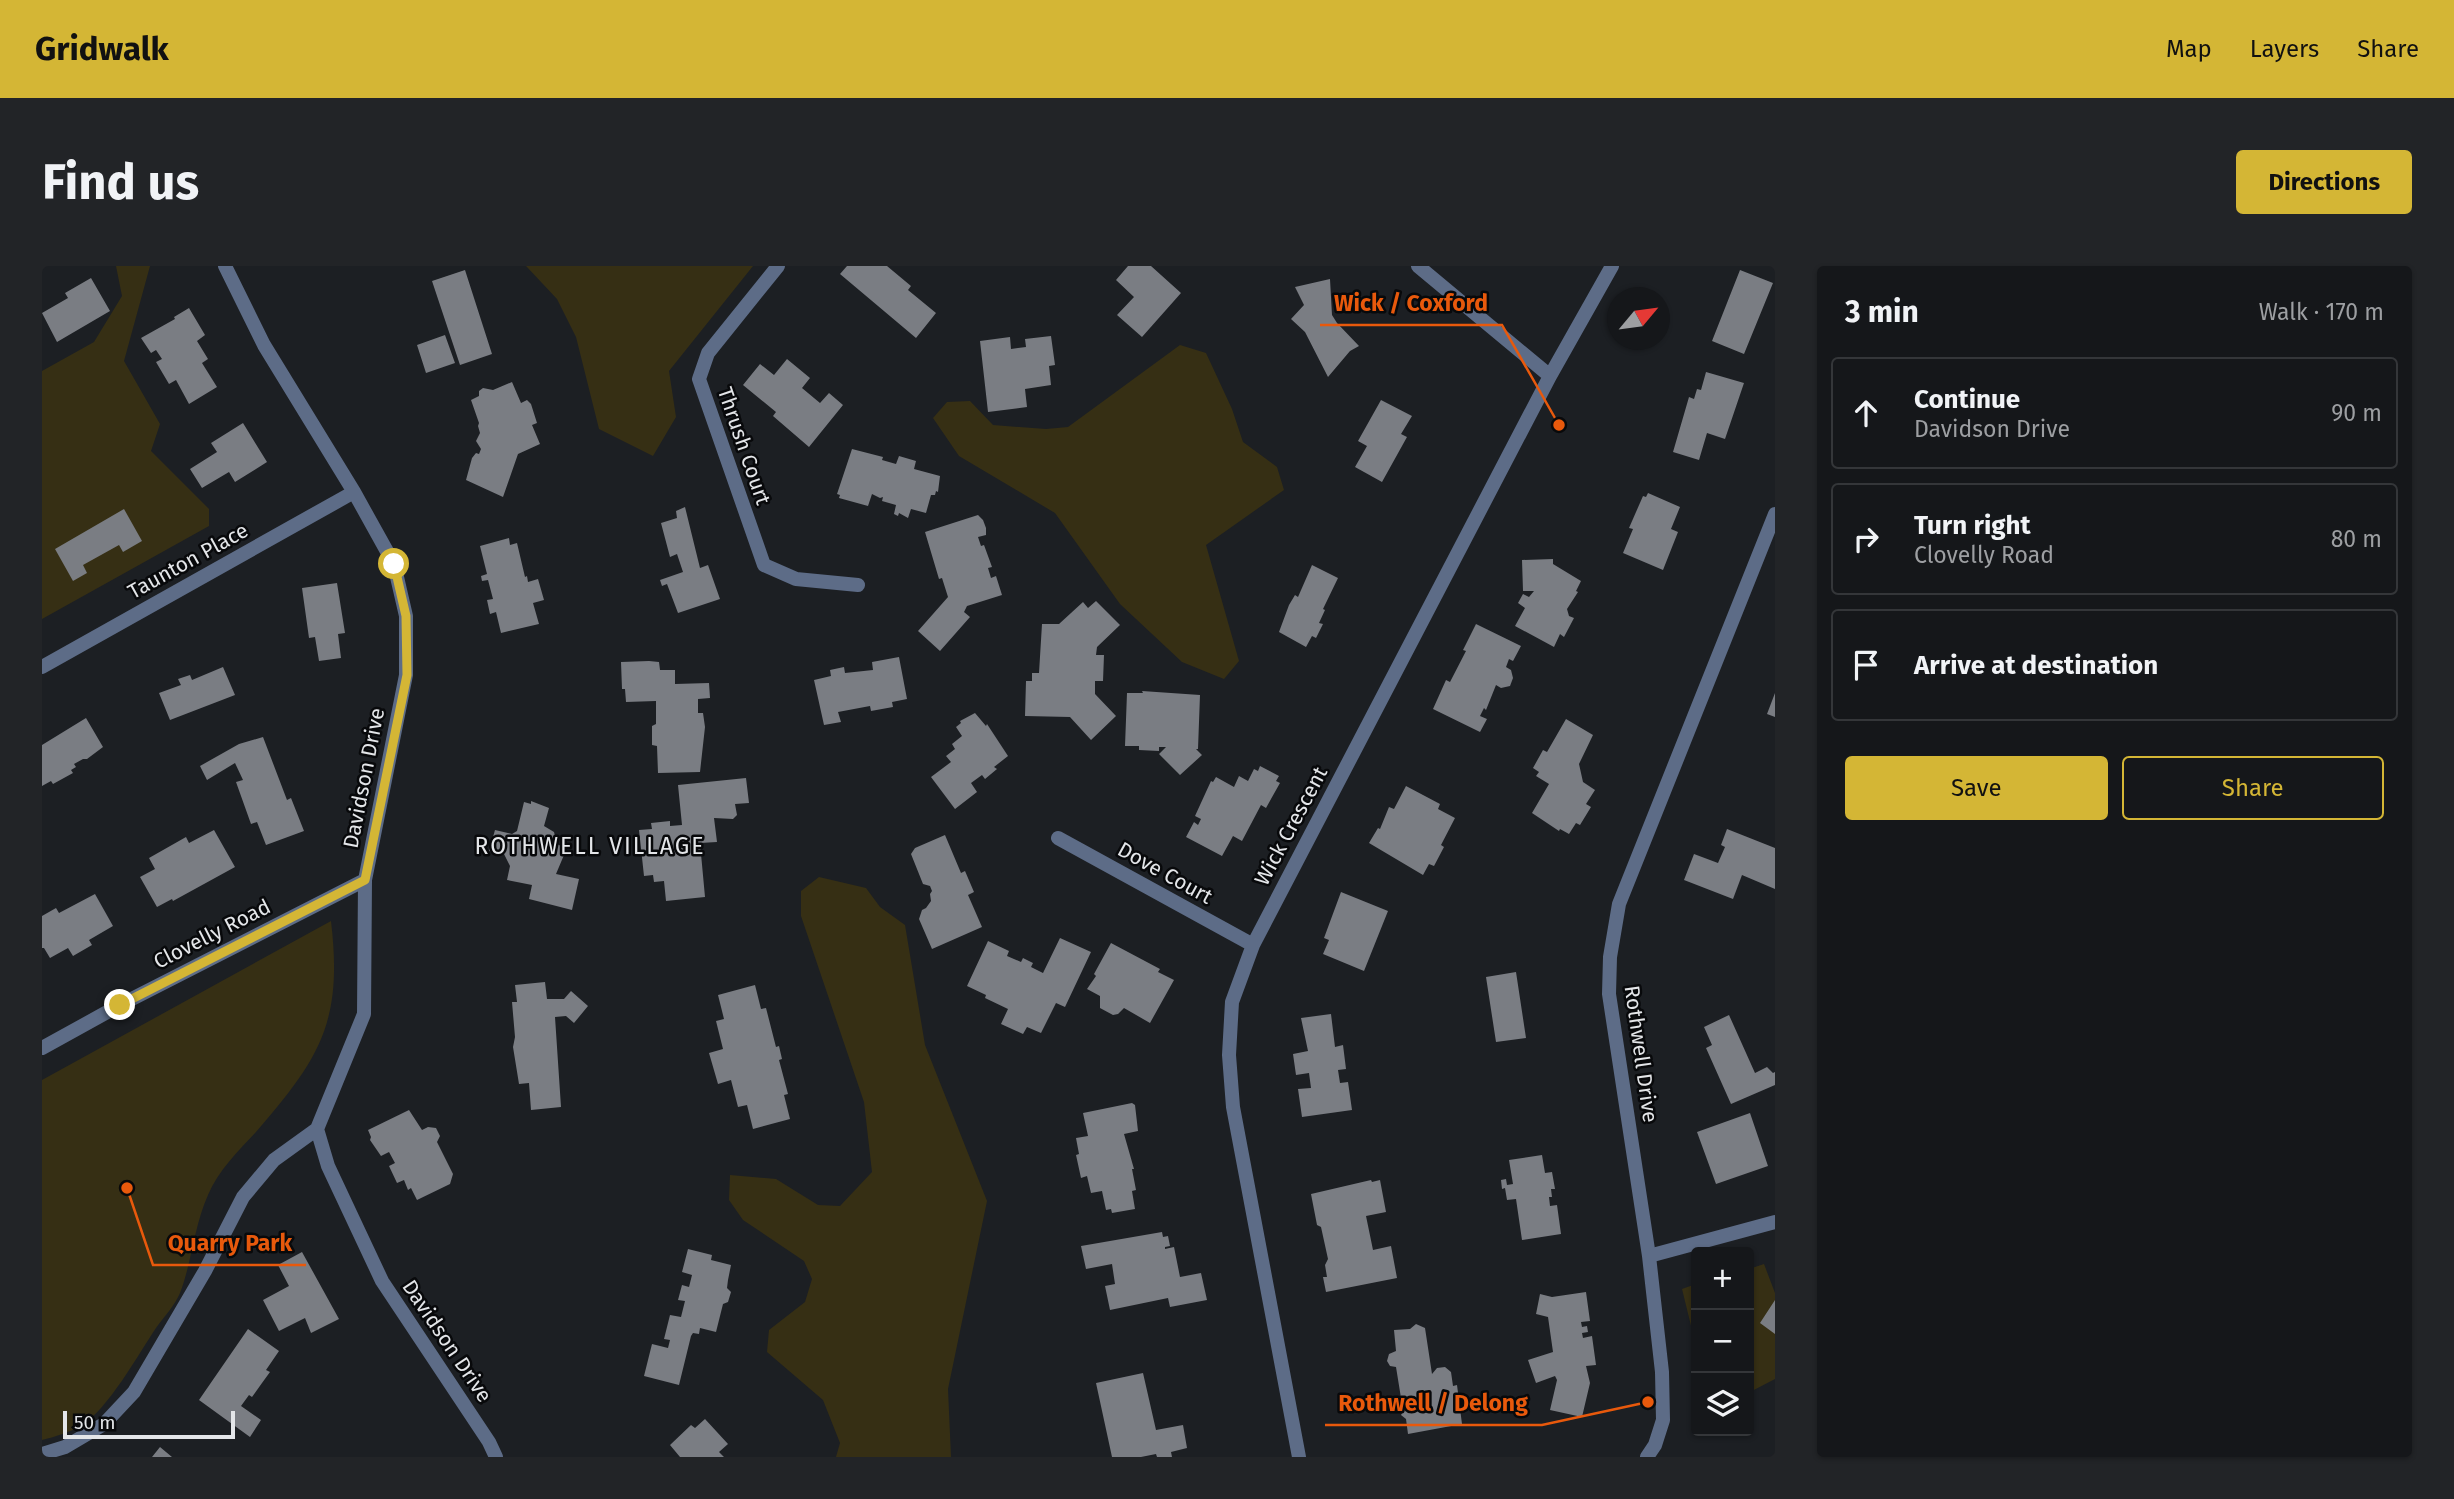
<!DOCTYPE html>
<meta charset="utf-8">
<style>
:root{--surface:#15171a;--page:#222427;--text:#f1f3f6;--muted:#9d9fa2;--line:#343639;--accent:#d4b635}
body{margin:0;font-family:"Fira Sans",sans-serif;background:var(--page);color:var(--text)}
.controls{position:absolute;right:21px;bottom:21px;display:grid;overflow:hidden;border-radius:7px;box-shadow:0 2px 5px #0004}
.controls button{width:63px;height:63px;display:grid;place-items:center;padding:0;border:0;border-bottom:2px solid var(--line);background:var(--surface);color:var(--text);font:35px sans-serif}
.compass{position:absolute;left:1565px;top:21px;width:63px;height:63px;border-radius:50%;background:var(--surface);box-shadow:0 2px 5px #0004;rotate:61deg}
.scale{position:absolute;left:21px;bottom:18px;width:172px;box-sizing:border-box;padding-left:7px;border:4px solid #e4e6e9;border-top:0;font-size:19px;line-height:24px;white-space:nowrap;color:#e4e6e9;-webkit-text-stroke:5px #08090b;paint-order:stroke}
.stop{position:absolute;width:21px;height:21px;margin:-16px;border:5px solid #d4b635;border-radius:50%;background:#fff}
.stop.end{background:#d4b635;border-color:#fff;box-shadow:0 2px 7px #0008}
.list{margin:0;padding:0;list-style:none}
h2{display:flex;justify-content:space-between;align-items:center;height:91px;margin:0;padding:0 28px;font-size:30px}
h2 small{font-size:23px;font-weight:400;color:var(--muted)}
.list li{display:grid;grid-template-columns:46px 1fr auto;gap:21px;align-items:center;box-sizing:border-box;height:112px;margin:0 14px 14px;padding:0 14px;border:2px solid var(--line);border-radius:7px}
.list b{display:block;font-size:26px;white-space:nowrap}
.list p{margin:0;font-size:23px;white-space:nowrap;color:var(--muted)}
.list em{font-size:23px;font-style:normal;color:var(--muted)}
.actions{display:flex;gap:14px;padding:21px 28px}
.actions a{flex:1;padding:16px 0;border:2px solid var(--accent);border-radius:7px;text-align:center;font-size:24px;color:var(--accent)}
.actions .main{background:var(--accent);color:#111}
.icon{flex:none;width:38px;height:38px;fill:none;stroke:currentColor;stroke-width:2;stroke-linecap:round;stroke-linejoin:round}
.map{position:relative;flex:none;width:1733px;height:1191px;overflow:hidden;border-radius:7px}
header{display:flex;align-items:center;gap:42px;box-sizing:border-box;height:98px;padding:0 35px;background:var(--accent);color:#111}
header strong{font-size:33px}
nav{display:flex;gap:38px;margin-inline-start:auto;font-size:24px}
.intro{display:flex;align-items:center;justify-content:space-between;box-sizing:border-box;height:168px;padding:0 42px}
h1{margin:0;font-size:49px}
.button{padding:18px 32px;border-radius:7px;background:var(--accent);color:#111;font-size:24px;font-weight:700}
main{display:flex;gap:42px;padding:0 42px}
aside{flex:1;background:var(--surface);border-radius:7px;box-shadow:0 2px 5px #0004}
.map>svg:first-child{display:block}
.green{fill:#362f14}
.building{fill:#7a7d83}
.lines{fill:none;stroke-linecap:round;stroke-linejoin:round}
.street{stroke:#5d6c87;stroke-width:14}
.route{stroke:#d4b635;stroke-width:9}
.labels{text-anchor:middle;stroke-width:5;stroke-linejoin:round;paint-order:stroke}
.street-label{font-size:21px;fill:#e4e6e9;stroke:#08090b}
.neighbourhood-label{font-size:23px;letter-spacing:2px;fill:#e4e6e9;stroke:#08090b}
.leader{fill:none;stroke:#e8590c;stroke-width:2.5}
.callout-dot{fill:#e8590c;stroke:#08090b;stroke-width:2.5}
.callout-label{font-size:23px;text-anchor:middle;font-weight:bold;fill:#e8590c;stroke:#08090b;stroke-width:5;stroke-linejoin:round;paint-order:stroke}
</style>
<header>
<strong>Gridwalk</strong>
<nav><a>Map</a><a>Layers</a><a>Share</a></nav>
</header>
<div class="intro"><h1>Find us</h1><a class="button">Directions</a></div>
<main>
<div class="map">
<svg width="1733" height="1191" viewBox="0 0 1733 1191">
<rect width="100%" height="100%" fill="#1c1f23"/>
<!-- green -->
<path class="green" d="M 74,0 L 108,0 L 82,95 L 118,158 L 109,185 L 167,243 L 167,260 L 0,353 L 0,105 L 52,76 L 80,30 Z
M 484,0 L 711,0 L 627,105 L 634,151 L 611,190 L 557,163 L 534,71 L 515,33 Z
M 1138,79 L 1164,87 L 1190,143 L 1201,176 L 1235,201 L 1242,224 L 1164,279 L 1197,395 L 1182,413 L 1140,396 L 1078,338 L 1013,247 L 917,190 L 891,152 L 905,136 L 928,135 L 951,159 L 1004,163 L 1026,161 Z
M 777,611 L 824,622 L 838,641 L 863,659 L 883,779 L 945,935 L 906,1123 L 909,1191 L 794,1191 L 798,1177 L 781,1134 L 725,1086 L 727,1064 L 763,1036 L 770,1013 L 762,995 L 701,954 L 687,934 L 688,909 L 734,913 L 776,939 L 798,940 L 830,906 L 822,836 L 759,650 L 759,625 Z
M 289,655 C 301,756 278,792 214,866 C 196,885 176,905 166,929 C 152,960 150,996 138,1027 C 133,1039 122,1051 114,1062 C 96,1089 66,1143 40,1159 C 29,1166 12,1171 0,1174 L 0,814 Z
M 1722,998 L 1733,1027 L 1733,1113 L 1708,1126 L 1707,1003 Z
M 1654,1018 L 1654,1080 L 1640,1023 Z"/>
<!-- building -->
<path class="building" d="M 805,0 L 845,0 L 869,20 L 866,24 L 894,47 L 874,72 L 798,8 Z
M 1086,0 L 1109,0 L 1139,27 L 1100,71 L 1075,49 L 1092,31 L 1074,14 Z
M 423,4 L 450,88 L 418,99 L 390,15 Z
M 1698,4 L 1731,17 L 1702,88 L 1670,75 Z
M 49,12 L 68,45 L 15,76 L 0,47 L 26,32 L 23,27 Z
M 1288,13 L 1290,49 L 1295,57 L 1317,80 L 1308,85 L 1286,111 L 1263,66 L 1249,53 L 1262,39 L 1253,21 Z
M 147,42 L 163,69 L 155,75 L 166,93 L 160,97 L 175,121 L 147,138 L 134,114 L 127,118 L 114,96 L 120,93 L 114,84 L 109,87 L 99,72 L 133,53 L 132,51 Z
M 403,69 L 413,97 L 384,107 L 375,79 Z
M 1009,70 L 1013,99 L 1007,100 L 1009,119 L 983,123 L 985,141 L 946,146 L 938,75 L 968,71 L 969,83 L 984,81 L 983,73 Z
M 745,93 L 768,112 L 760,122 L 778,137 L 787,127 L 801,139 L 767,181 L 731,150 L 734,146 L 701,119 L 718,98 L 732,109 Z
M 1664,106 L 1702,117 L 1683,173 L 1665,167 L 1657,194 L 1631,186 L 1647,131 L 1652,133 L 1655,123 L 1659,124 Z
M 470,116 L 479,137 L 485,134 L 489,138 L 495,157 L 490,159 L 498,178 L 476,188 L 461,231 L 424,214 L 430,192 L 434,187 L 437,188 L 439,183 L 434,175 L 438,167 L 436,160 L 437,157 L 429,134 L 437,130 L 437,125 L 441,122 L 451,124 Z
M 1339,134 L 1370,150 L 1359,168 L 1365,171 L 1340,216 L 1313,201 L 1325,180 L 1316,175 Z
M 201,157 L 225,196 L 193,216 L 187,206 L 160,222 L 148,203 L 175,186 L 169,177 Z
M 810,183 L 841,191 L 840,194 L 854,198 L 857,190 L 874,195 L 872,203 L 898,210 L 896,226 L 894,225 L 893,229 L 889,229 L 884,247 L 869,243 L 866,252 L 857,247 L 856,250 L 852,248 L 854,239 L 840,235 L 841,231 L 838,232 L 830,228 L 826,240 L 797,232 L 798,229 L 795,228 Z
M 1606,227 L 1638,241 L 1629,263 L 1636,266 L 1621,304 L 1581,287 L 1591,263 L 1587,262 L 1601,230 L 1604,231 Z
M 643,241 L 658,302 L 666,299 L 678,333 L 636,347 L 625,318 L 620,320 L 618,314 L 641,306 L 635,288 L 628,291 L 619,257 L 635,252 L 634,245 Z
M 82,243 L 100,275 L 81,286 L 77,279 L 41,299 L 45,307 L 31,315 L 13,283 Z
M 936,249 L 941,254 L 944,262 L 944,269 L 936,271 L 939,280 L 942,279 L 950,301 L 946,302 L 949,312 L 954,310 L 960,329 L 925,340 L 922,346 L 928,351 L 898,385 L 876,365 L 906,331 L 900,312 L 897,313 L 883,266 Z
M 467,272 L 468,279 L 475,277 L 483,311 L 485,310 L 486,316 L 496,313 L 502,334 L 491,337 L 497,358 L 459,367 L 454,346 L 448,348 L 445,334 L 451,333 L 446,314 L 440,315 L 439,310 L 445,308 L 438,280 Z
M 1511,293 L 1511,298 L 1539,315 L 1534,325 L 1536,326 L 1525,343 L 1527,350 L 1532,352 L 1522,371 L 1518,368 L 1512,381 L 1473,360 L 1483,342 L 1476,337 L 1481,328 L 1487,331 L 1492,325 L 1481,325 L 1480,294 Z
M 1270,299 L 1296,312 L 1281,343 L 1283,344 L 1277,357 L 1281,358 L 1274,372 L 1270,370 L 1264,381 L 1237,366 L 1247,339 L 1253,329 L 1256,331 Z
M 295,317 L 303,367 L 296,368 L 299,392 L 277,395 L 273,371 L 267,372 L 260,322 Z
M 1054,335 L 1078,359 L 1055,381 L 1054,389 L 1062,389 L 1061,415 L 1053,415 L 1053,428 L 1074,450 L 1049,474 L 1028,451 L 983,450 L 984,415 L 990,415 L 990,407 L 997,407 L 1000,358 L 1017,358 L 1041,336 L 1046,342 Z
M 1434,358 L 1479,380 L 1471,395 L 1467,393 L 1464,401 L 1469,404 L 1471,412 L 1468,420 L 1459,422 L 1454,419 L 1444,444 L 1442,442 L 1438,450 L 1445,453 L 1438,466 L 1391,443 L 1404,414 L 1408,416 L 1424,385 L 1421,384 Z
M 857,391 L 865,433 L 850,436 L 851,441 L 829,445 L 828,440 L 796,446 L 799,456 L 782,459 L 772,414 L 789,410 L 788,404 L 802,401 L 803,407 L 831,404 L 830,396 Z
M 607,395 L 617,396 L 618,404 L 633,404 L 633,418 L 667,417 L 668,432 L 656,433 L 656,447 L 661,447 L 663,461 L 658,506 L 616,507 L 615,480 L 610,479 L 610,460 L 614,458 L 614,435 L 584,436 L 583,423 L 580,423 L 579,396 Z
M 181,401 L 193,429 L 128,454 L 117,427 L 139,419 L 136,413 L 148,409 L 150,414 Z
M 1100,425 L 1158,429 L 1156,483 L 1154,483 L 1160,489 L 1138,509 L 1117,488 L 1124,481 L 1117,481 L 1117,485 L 1097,484 L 1097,480 L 1083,480 L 1085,427 L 1101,427 Z
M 1733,427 L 1733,451 L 1725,448 Z
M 933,447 L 944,460 L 945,458 L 966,490 L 952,501 L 955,503 L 943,513 L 940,509 L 929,517 L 935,526 L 913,543 L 889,511 L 909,496 L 904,490 L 913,483 L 910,478 L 920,470 L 914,461 L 919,457 L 918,455 Z
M 44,452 L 61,481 L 45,493 L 41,493 L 32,498 L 34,501 L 29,504 L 31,507 L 11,518 L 9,515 L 0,520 L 0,479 Z
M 1524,453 L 1551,469 L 1537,498 L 1541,516 L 1553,524 L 1544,538 L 1549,541 L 1538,559 L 1534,557 L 1527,568 L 1518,563 L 1517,565 L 1490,547 L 1507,518 L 1494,510 L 1497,506 L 1491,502 L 1501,484 L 1505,486 Z
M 221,471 L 245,534 L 249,532 L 262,565 L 224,579 L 215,556 L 209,558 L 194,516 L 201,514 L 193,497 L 165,514 L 158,500 L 197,478 Z
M 1218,500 L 1237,510 L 1234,515 L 1238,517 L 1224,542 L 1219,539 L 1200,575 L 1191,570 L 1180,590 L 1144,571 L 1152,556 L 1156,559 L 1159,553 L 1153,550 L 1169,515 L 1171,516 L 1174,511 L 1192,521 L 1197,510 L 1206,515 L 1212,503 L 1216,505 Z
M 704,512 L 707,537 L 693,538 L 695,549 L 691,553 L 672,552 L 675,576 L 658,577 L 663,631 L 624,635 L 622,615 L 612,616 L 611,609 L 602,610 L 597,564 L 610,563 L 609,557 L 628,555 L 628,560 L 640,559 L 636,519 Z
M 1364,520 L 1398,538 L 1396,543 L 1413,552 L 1399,579 L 1402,581 L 1392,600 L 1387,598 L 1381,609 L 1327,577 L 1336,562 L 1338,563 L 1347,541 L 1352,543 Z
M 489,535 L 507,542 L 502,560 L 512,566 L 515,578 L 519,580 L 518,583 L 522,589 L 514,608 L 537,613 L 530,644 L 487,633 L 490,619 L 465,614 L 468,600 L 462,588 L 447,585 L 453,564 L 470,568 L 475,565 L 482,536 L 489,538 Z
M 1685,563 L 1733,582 L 1733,623 L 1700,609 L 1691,633 L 1642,614 L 1652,588 L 1676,597 L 1683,581 L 1679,579 Z
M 172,564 L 193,601 L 131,635 L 130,633 L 115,641 L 98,611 L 113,603 L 107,592 L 144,571 L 147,577 Z
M 903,569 L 919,607 L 923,605 L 932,626 L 926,629 L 940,661 L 890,683 L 877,653 L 880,644 L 884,642 L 889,635 L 888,628 L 890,625 L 888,620 L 881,618 L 869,588 L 873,582 Z
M 1299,626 L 1346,645 L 1322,705 L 1281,688 L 1287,674 L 1282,672 Z
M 53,628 L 71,660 L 47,674 L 50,679 L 31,690 L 26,682 L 8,692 L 2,682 L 0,682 L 0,650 L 14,642 L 17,647 Z
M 1018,672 L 1049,686 L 1023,741 L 1014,737 L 999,767 L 985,761 L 981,768 L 959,758 L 966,743 L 943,732 L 944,729 L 925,720 L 946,675 L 967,685 L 965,690 L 979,696 L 981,692 L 991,697 L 989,701 L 1001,707 Z
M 1069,677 L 1118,703 L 1116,706 L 1132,714 L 1108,757 L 1082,742 L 1076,748 L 1071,749 L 1058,742 L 1058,730 L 1045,723 L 1054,710 L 1052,708 Z
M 1474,706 L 1484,772 L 1454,776 L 1444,711 Z
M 503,716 L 505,733 L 522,733 L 529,725 L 546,740 L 532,757 L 524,750 L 513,751 L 519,841 L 489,844 L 487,817 L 477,818 L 471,781 L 473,771 L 470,736 L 475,736 L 473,719 Z
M 713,719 L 719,743 L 724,742 L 734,781 L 737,780 L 740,793 L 737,794 L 746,828 L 742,829 L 748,853 L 711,863 L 705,839 L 696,841 L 689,814 L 676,818 L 667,787 L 681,783 L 674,755 L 682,753 L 676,729 Z
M 1289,748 L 1293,781 L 1301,779 L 1304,803 L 1296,804 L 1298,817 L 1306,816 L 1310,844 L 1260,851 L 1256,823 L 1269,822 L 1267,807 L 1254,809 L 1251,788 L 1266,785 L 1259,752 Z
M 1687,749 L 1713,807 L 1725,801 L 1731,807 L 1733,806 L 1733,819 L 1689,838 L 1664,782 L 1670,779 L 1662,761 Z
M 1090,837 L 1093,839 L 1096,865 L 1082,868 L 1092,903 L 1090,903 L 1094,924 L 1090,925 L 1093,943 L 1070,947 L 1069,943 L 1064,944 L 1060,925 L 1049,927 L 1045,910 L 1039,912 L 1034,889 L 1037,888 L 1034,872 L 1046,870 L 1041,847 Z
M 367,844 L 380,864 L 386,861 L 394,862 L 398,870 L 395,876 L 411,908 L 408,918 L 375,934 L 369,922 L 366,924 L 362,914 L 355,917 L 347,900 L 353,897 L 347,886 L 339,890 L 328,874 L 329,871 L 326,864 Z
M 1708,847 L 1726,900 L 1674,918 L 1655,866 Z
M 1500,889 L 1503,907 L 1510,906 L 1513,923 L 1509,923 L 1510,931 L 1507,931 L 1508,940 L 1515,939 L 1519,968 L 1480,974 L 1474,933 L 1465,934 L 1463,922 L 1460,923 L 1459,914 L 1464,913 L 1465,919 L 1471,918 L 1467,894 Z
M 1329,914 L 1330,916 L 1338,914 L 1344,946 L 1324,950 L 1331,984 L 1349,980 L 1355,1012 L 1284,1026 L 1281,1011 L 1285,1011 L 1283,999 L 1286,993 L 1279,961 L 1275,959 L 1269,928 Z
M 1120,966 L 1121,971 L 1126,970 L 1128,980 L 1123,981 L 1123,983 L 1132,981 L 1138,1011 L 1159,1007 L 1165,1034 L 1128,1041 L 1126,1032 L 1068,1044 L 1063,1020 L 1073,1018 L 1070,998 L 1044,1003 L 1039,980 Z
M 646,983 L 670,989 L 669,994 L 689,999 L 686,1014 L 685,1022 L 689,1026 L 686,1036 L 681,1038 L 674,1066 L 658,1062 L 657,1068 L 651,1067 L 649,1070 L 637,1119 L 602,1110 L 610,1078 L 626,1082 L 628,1074 L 622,1073 L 628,1049 L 639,1051 L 643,1035 L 636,1034 L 640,1019 L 647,1021 L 650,1009 L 640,1006 Z
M 260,986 L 297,1053 L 269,1067 L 263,1052 L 237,1065 L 221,1034 L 247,1020 L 236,999 Z
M 1544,1026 L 1548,1055 L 1539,1056 L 1540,1061 L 1545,1060 L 1546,1066 L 1540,1067 L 1541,1072 L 1550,1070 L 1554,1099 L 1544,1100 L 1548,1117 L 1540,1151 L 1508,1144 L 1515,1114 L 1513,1110 L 1494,1117 L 1486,1094 L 1511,1086 L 1506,1051 L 1494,1048 L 1498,1028 L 1510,1031 Z
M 1733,1034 L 1733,1068 L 1718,1057 Z
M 1374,1058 L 1383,1062 L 1390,1108 L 1395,1102 L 1403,1101 L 1409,1106 L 1411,1120 L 1415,1119 L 1420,1158 L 1366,1168 L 1364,1153 L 1359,1149 L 1363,1142 L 1361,1132 L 1359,1132 L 1354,1101 L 1348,1100 L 1345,1095 L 1347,1088 L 1354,1085 L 1352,1064 L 1368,1063 Z
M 206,1063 L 237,1085 L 224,1104 L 228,1106 L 220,1117 L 210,1131 L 207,1129 L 199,1140 L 219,1154 L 208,1171 L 157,1134 Z
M 1101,1107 L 1114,1164 L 1141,1159 L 1145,1182 L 1129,1186 L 1130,1191 L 1115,1191 L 1114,1188 L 1099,1191 L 1070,1191 L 1054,1117 Z
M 663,1153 L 686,1178 L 677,1186 L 682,1191 L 638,1191 L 628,1179 L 649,1159 L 653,1162 Z
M 118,1181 L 130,1191 L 110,1191 Z"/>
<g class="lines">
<!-- street -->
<path class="street" d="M 183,0 L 222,79 L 312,226 L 352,298 L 364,350 L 364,409 L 323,614 L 322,748 L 275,863 L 286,900 L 340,1015 L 447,1176 L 454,1191
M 736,0 L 666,87 L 657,113 L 722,299 L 754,313 L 816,319
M 1376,0 L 1508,110
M 0,401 L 312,226
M 1016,572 L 1211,679
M 0,782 L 78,739 L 323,614
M 1607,990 L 1733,956
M 0,1188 L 23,1181 L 62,1158 L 92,1126 L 163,1005 L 201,931 L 232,894 L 275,863
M 1257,1191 L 1191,841 L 1187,789 L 1190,736 L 1211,679 L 1508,110 L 1570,0
M 1605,1191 L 1613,1179 L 1621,1154 L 1620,1106 L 1607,990 L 1567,728 L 1568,691 L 1577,638 L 1733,248"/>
</g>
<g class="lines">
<!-- route -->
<path class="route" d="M 78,739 L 323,614 L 365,409 L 364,350 L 352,298"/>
</g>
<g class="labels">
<!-- street labels -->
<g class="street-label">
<text transform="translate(702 180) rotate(71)" y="7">Thrush Court</text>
<text transform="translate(146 295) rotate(-29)" y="7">Taunton Place</text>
<text transform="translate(322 512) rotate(-79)" y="7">Davidson Drive</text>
<text transform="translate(1249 560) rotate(-62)" y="7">Wick Crescent</text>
<text transform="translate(1123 607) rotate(29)" y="7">Dove Court</text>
<text transform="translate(170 668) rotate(-27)" y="7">Clovelly Road</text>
<text transform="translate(1599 788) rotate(82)" y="7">Rothwell Drive</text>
<text transform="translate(405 1075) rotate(56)" y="7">Davidson Drive</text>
</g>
<!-- neighbourhood labels -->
<g class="neighbourhood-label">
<text x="548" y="588">ROTHWELL VILLAGE</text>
</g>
</g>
<!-- callouts -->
<path class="leader" d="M1517 159L1460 59H1278M85 922L111 999H264M1606 1136L1500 1159H1283"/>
<g class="callout-dot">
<circle cx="1517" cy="159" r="7"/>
<circle cx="85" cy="922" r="7"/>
<circle cx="1606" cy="1136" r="7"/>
</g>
<g class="callout-label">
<text x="1369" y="45">Wick / Coxford</text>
<text x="188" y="985">Quarry Park</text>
<text x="1391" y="1145">Rothwell / Delong</text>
</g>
</svg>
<div class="controls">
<button>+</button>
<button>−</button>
<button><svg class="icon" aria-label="layers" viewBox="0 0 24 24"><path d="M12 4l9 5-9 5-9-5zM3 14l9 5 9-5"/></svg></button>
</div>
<svg class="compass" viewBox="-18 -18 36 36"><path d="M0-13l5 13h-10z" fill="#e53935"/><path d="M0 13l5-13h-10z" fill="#9d9fa2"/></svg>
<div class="scale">50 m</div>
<div class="stop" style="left:352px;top:298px"></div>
<div class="stop end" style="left:78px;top:739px"></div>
</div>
<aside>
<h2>3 min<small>Walk · 170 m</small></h2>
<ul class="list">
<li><svg class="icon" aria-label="ahead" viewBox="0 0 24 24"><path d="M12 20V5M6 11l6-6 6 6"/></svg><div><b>Continue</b><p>Davidson Drive</p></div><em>90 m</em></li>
<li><svg class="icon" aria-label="right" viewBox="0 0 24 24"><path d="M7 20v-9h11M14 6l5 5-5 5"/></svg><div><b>Turn right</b><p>Clovelly Road</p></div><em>80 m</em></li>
<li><svg class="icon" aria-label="arrive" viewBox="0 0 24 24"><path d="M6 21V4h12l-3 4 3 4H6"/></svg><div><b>Arrive at destination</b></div></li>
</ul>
<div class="actions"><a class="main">Save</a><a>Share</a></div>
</aside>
</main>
